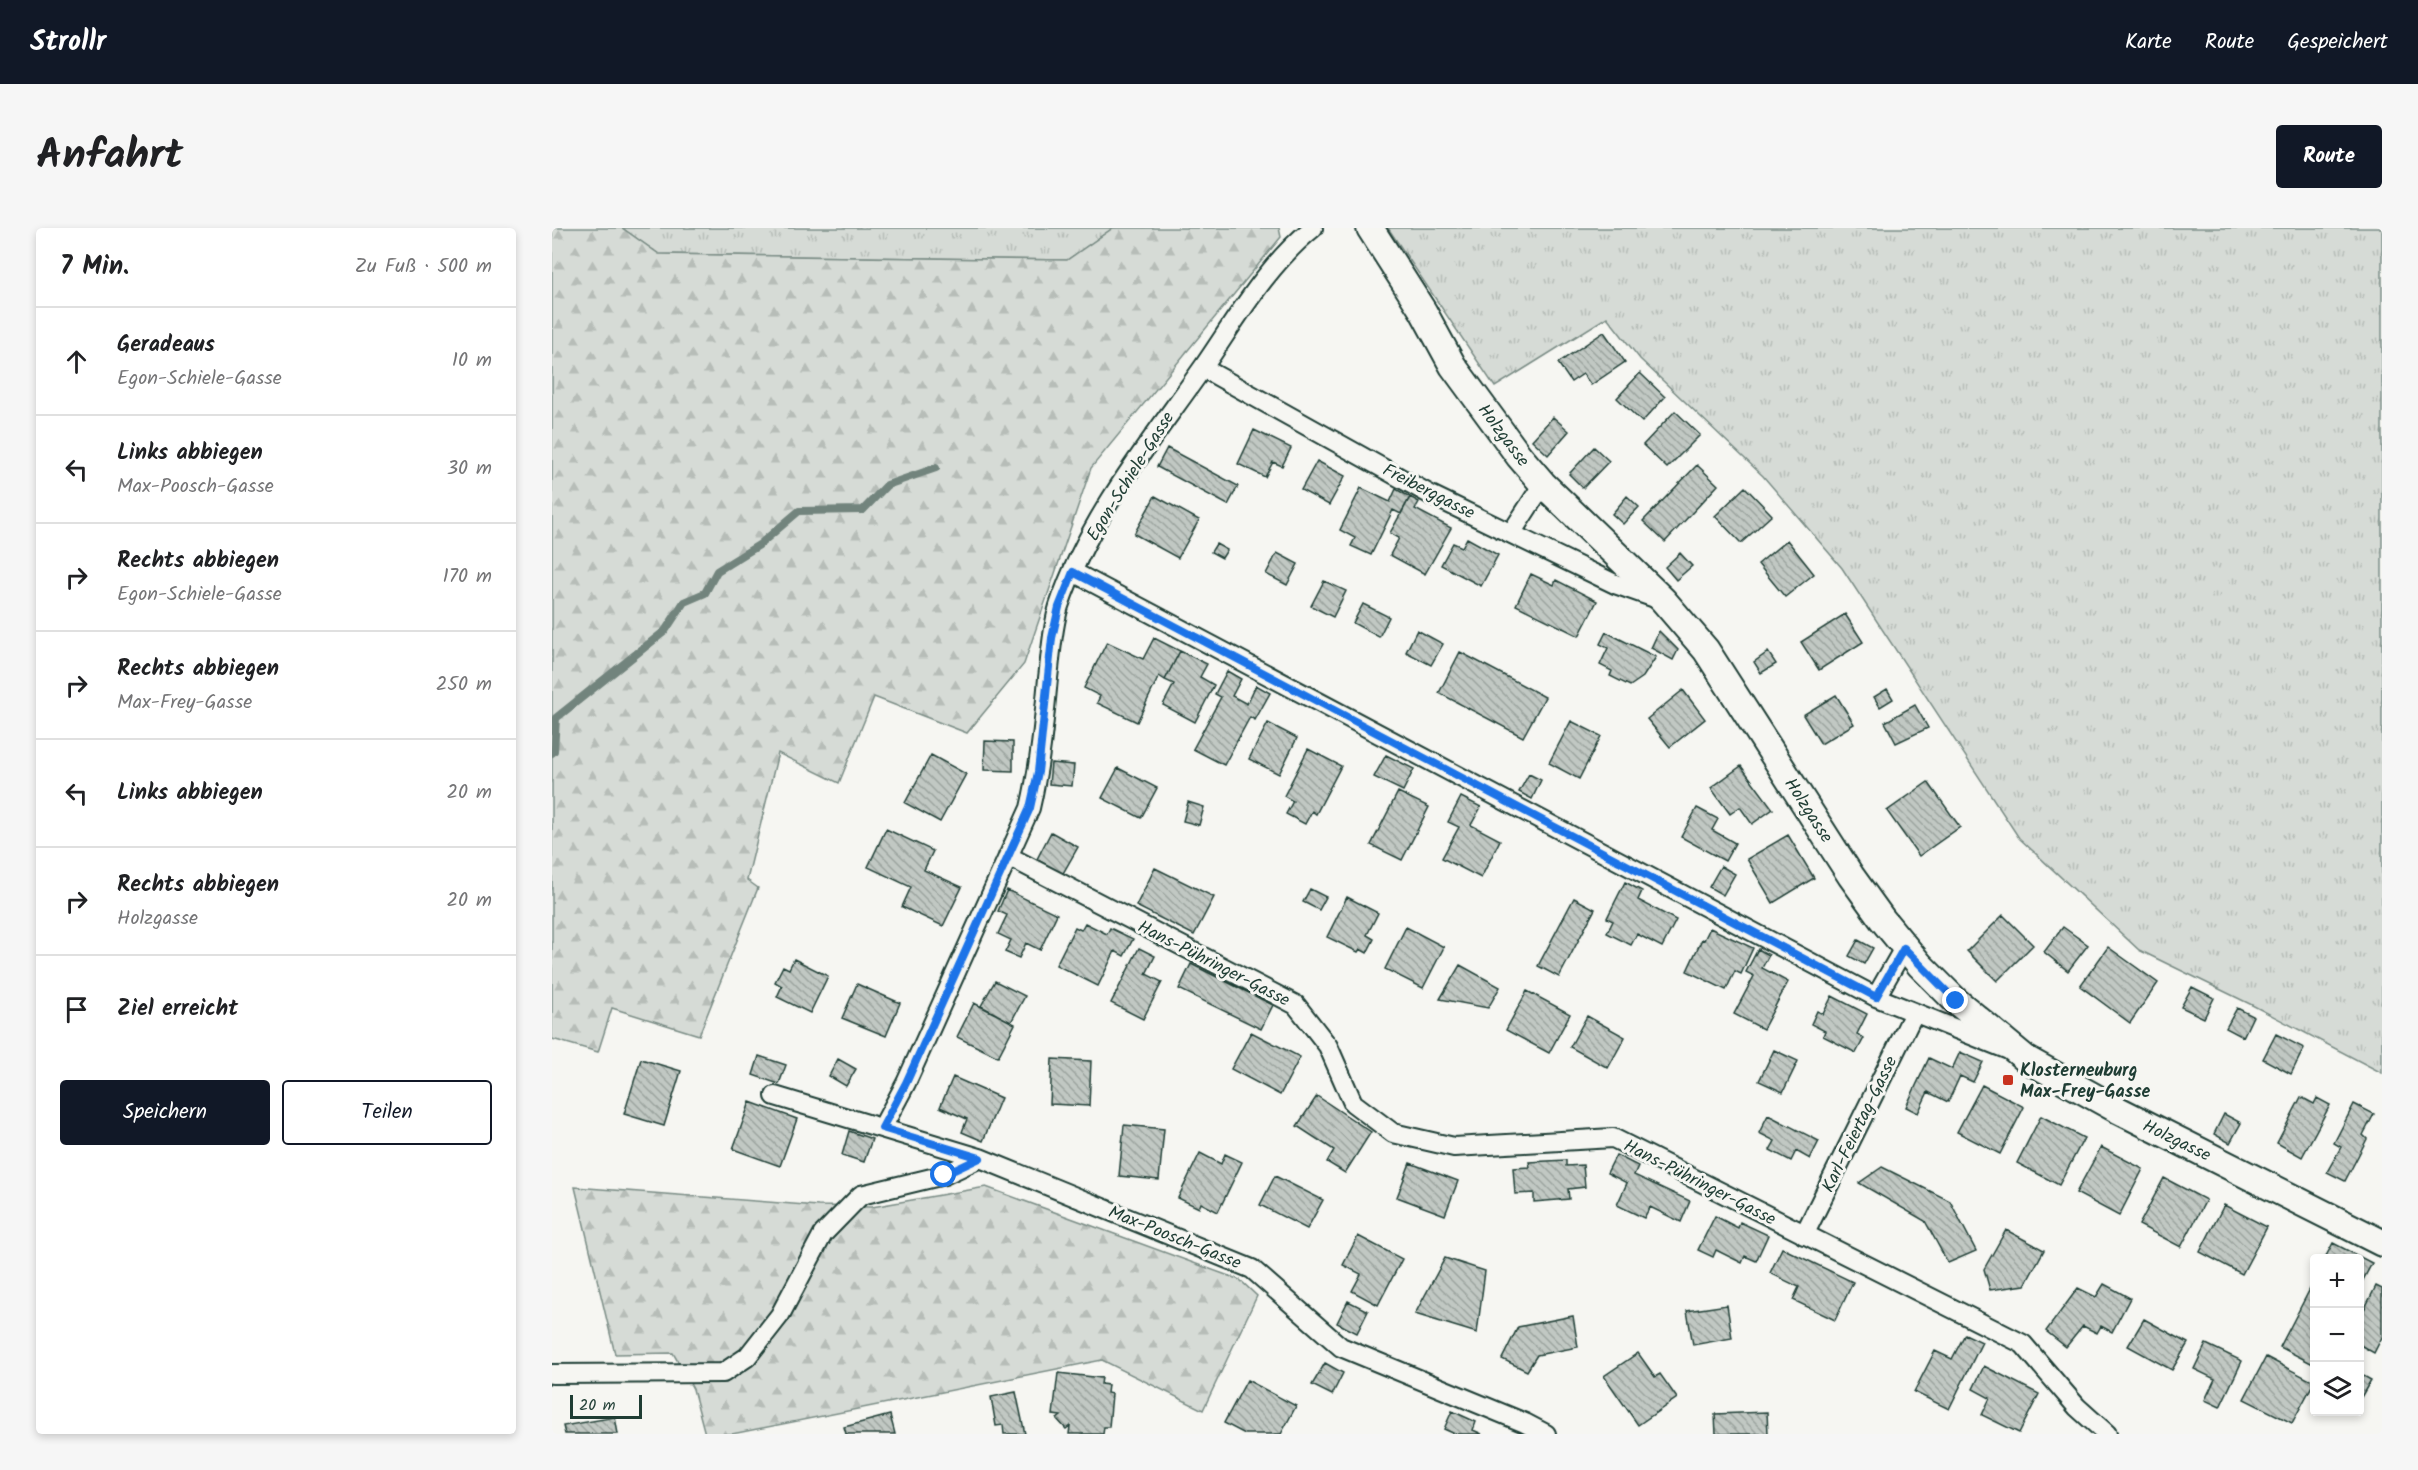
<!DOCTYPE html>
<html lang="de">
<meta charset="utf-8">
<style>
:root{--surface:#fff;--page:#f6f6f6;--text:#202124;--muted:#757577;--line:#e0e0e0;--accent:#111827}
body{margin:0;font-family:Kalam,sans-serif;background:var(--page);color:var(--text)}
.controls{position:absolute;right:18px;bottom:18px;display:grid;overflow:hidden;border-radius:6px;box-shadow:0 3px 9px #0003}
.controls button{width:54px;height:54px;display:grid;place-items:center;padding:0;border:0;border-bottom:2px solid var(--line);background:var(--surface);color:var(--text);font:30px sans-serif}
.scale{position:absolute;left:18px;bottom:15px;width:72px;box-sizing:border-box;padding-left:6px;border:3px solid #1f3d34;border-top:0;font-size:16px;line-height:21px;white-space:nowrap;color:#1f3d34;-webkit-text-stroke:4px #f6f6f2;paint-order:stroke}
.stop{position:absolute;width:18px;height:18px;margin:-14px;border:4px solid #1a73e8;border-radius:50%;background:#fff}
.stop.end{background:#1a73e8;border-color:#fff;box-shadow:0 2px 6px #0008}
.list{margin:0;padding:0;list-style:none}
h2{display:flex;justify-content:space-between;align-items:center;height:78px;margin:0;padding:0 24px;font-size:26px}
h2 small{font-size:20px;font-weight:400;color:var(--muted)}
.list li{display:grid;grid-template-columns:39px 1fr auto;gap:18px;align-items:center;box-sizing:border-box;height:108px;padding:0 24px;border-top:2px solid var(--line)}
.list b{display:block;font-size:22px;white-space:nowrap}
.list p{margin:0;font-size:20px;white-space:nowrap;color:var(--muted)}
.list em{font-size:20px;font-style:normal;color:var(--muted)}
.actions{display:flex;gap:12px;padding:18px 24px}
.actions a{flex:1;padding:14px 0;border:2px solid var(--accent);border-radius:6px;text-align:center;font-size:21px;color:var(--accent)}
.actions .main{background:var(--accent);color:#fff}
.icon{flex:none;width:33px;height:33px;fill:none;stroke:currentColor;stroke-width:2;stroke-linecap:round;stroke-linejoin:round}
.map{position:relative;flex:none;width:1830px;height:1206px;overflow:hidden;border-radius:6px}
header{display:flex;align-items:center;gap:36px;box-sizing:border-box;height:84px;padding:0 30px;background:var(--accent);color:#fff}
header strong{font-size:28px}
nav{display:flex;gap:33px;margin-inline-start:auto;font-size:21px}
.intro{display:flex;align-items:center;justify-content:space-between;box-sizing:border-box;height:144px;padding:0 36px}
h1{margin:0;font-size:42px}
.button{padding:15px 27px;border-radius:6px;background:var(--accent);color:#fff;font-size:21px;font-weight:700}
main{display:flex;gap:36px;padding:0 36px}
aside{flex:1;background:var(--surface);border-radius:6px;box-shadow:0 3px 9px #0003}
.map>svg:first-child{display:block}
.grass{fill:url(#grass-tufts);stroke:#7a8c85;stroke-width:1.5}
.forest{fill:url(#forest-firs);stroke:#7a8c85;stroke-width:1.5}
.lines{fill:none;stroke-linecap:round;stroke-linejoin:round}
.stream{stroke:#72847d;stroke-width:8}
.building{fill:url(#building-back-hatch);stroke:#1f3d34;stroke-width:1.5}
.street-casing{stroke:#1f3d34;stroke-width:22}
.secondary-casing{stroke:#1f3d34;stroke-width:30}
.street{stroke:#f6f6f2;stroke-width:18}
.secondary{stroke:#f6f6f2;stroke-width:26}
.route{stroke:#1a73e8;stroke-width:8}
.poi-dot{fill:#c8321e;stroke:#f6f6f2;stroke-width:2}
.labels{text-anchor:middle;stroke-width:6;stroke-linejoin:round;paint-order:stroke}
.street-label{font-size:18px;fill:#1f3d34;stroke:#f6f6f2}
.poi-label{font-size:18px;font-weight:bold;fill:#1f3d34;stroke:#f6f6f2;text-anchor:start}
</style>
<header>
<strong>Strollr</strong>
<nav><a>Karte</a><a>Route</a><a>Gespeichert</a></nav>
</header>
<div class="intro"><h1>Anfahrt</h1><a class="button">Route</a></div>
<main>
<aside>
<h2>7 Min.<small>Zu Fuß · 500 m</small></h2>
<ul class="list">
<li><svg class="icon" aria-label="ahead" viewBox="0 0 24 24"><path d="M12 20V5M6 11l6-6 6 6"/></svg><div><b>Geradeaus</b><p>Egon-Schiele-Gasse</p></div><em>10 m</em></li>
<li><svg class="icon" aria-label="left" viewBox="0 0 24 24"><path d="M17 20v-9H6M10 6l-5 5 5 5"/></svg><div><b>Links abbiegen</b><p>Max-Poosch-Gasse</p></div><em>30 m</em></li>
<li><svg class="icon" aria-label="right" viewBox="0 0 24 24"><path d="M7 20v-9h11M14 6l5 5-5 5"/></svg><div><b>Rechts abbiegen</b><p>Egon-Schiele-Gasse</p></div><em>170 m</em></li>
<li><svg class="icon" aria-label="right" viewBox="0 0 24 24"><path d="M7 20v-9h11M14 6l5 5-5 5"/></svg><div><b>Rechts abbiegen</b><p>Max-Frey-Gasse</p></div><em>250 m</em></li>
<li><svg class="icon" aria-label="left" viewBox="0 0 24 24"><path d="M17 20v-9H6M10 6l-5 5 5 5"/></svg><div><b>Links abbiegen</b></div><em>20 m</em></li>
<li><svg class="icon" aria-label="right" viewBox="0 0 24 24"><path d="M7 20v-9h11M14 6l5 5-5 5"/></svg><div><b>Rechts abbiegen</b><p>Holzgasse</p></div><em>20 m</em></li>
<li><svg class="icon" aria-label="arrive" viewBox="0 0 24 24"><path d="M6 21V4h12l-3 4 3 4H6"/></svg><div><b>Ziel erreicht</b></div></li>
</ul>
<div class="actions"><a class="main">Speichern</a><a>Teilen</a></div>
</aside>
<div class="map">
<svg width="1830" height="1206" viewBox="0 0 1830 1206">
<defs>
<pattern id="grass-tufts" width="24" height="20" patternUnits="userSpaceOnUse" patternTransform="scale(1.5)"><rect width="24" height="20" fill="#d6dbd6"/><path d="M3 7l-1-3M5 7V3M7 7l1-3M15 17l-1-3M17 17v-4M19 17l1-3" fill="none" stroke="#b7bdb8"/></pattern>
<pattern id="forest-firs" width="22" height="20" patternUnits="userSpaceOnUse" patternTransform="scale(1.5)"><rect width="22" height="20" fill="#d6dbd6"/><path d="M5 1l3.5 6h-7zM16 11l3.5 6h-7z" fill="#b7bdb8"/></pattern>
<pattern id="building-back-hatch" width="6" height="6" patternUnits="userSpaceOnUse" patternTransform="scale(1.5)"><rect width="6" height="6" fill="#c1c8c3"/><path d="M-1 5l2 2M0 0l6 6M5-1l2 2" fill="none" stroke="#9ca49f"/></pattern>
</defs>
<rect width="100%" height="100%" fill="#f6f6f2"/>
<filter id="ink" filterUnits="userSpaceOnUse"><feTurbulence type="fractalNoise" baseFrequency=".0167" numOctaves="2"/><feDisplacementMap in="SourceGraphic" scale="12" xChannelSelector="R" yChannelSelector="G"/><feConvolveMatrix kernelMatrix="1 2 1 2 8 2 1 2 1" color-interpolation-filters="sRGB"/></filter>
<g filter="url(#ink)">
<!-- grass -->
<path class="grass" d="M 70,0 L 561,0 L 515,32 L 107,26 Z
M 836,0 L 1830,0 L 1830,845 L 1698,776 L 1587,722 L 1467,610 L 1290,340 L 1211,248 L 1088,131 L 1055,89 L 943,159 Z"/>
<!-- forest -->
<path class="forest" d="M 0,0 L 70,0 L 107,26 L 515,32 L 561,0 L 727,0 L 729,9 L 539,240 L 472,436 L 415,505 L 322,469 L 287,555 L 226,525 L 195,652 L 206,660 L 147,807 L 60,780 L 46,824 L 0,811 Z
M 23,959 L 266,978 L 320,979 L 434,959 L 688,1052 L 705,1068 L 651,1182 L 550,1132 L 180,1206 L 153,1206 L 141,1161 L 121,1125 L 63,1126 Z"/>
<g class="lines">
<!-- stream -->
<path class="stream" d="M 0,525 L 2,523 L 4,490 L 113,403 L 132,374 L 153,365 L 165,343 L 207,317 L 247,283 L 311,282 L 335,257 L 384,240"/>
</g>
<!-- building -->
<path class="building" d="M 1052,104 L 1073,134 L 1039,157 L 1031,146 L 1019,154 L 1006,135 Z
M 1088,145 L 1113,169 L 1090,194 L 1065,170 Z
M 1123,183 L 1148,207 L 1115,240 L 1091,217 Z
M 1001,189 L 1017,203 L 996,227 L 980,212 Z
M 702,202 L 739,220 L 730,238 L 721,234 L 713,249 L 686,236 Z
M 1042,219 L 1057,233 L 1031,260 L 1017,246 Z
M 615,220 L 686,258 L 676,277 L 605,239 Z
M 765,233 L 793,248 L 777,277 L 749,262 Z
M 1145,237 L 1166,257 L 1113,314 L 1091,293 Z
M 1193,259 L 1220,287 L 1189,315 L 1163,288 Z
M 809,260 L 838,274 L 844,261 L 858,269 L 849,286 L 841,282 L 819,327 L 799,318 L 803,310 L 788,302 Z
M 603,268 L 647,292 L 626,330 L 582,306 Z
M 1075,268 L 1087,279 L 1071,296 L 1060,286 Z
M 858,269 L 867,274 L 863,281 L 899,300 L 873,346 L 838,327 L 847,310 L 838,305 Z
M 915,310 L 946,327 L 929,358 L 889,337 L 901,315 L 910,319 Z
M 1235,312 L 1262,346 L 1233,369 L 1206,336 Z
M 664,316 L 675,322 L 670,330 L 659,324 Z
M 725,325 L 746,336 L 735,357 L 714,346 Z
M 1128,325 L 1140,338 L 1124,352 L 1113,339 Z
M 979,346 L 1002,357 L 1004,352 L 1045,373 L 1027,408 L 964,377 Z
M 772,353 L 794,363 L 781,389 L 759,378 Z
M 811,376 L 837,389 L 827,409 L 801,395 Z
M 1293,386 L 1311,414 L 1267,442 L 1249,414 Z
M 865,402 L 891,416 L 879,437 L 854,424 Z
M 1107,403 L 1126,422 L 1121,432 L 1099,420 Z
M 1054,404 L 1104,429 L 1091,449 L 1078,458 L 1058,448 L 1060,443 L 1048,437 L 1056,420 L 1048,416 Z
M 602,410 L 628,423 L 613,452 L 607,448 L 585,494 L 545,475 L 548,468 L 532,460 L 555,414 L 591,431 Z
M 628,423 L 655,436 L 648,449 L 662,457 L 643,494 L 611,477 L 622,456 L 613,452 Z
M 908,424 L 993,469 L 971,509 L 887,465 Z
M 1216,424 L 1224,436 L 1209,445 L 1202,434 Z
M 675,443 L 689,451 L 680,468 L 695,476 L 704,457 L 718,465 L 703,492 L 698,489 L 672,537 L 641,521 L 669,469 L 663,466 Z
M 1335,461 L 1341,471 L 1328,479 L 1322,469 Z
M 1131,462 L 1153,491 L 1118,519 L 1095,491 Z
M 1284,467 L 1302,496 L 1269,516 L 1251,487 Z
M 1363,477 L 1376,500 L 1344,515 L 1333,494 Z
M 1019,493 L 1049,508 L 1027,551 L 997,535 Z
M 716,495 L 745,510 L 727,546 L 697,531 Z
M 433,513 L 461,514 L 461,543 L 432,542 Z
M 756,521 L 789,538 L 764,586 L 760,583 L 753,596 L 734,586 L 741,573 L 732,568 Z
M 379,527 L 414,546 L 388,594 L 353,575 Z
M 834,527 L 862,541 L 851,563 L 822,549 Z
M 499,535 L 522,537 L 520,558 L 497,556 Z
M 1189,538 L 1221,581 L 1200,596 L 1188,579 L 1178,586 L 1159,560 Z
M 566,540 L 605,560 L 589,590 L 550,570 Z
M 977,546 L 989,552 L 980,571 L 967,564 Z
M 1376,554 L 1408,599 L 1367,628 L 1335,583 Z
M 846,564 L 877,579 L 850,632 L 819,617 Z
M 909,569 L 929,579 L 919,597 L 948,612 L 929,650 L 890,630 L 907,599 L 896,594 Z
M 636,574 L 652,579 L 647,597 L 631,593 Z
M 1145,580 L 1166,591 L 1160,602 L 1183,615 L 1173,633 L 1129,609 Z
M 334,601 L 381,623 L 372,642 L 410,659 L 391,698 L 350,679 L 359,659 L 316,639 Z
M 499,604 L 526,619 L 510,647 L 484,633 Z
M 1236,607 L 1262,650 L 1221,675 L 1195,631 Z
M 1169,638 L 1183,646 L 1171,667 L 1157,659 Z
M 603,640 L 662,669 L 642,707 L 584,678 Z
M 1073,654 L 1090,663 L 1086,672 L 1124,692 L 1110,719 L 1085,706 L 1079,717 L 1055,705 L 1061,693 L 1055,690 Z
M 758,661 L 774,669 L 767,682 L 751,674 Z
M 455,662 L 505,686 L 488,722 L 474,715 L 467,730 L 453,724 L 459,712 L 446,706 L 455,687 L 446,683 Z
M 795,669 L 826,685 L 815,707 L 822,711 L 815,725 L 808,721 L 806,724 L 775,709 Z
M 1022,670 L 1043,681 L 1007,749 L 986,738 Z
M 1451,687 L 1481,717 L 1445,753 L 1415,723 Z
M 533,695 L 555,706 L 558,700 L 581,711 L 572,728 L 563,723 L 546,758 L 504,737 L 523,699 L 529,702 Z
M 854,699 L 892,719 L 871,760 L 833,741 Z
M 1511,699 L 1536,717 L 1516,743 L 1492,724 Z
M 1158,700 L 1201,720 L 1189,746 L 1183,743 L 1174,762 L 1135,743 L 1150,711 L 1152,712 Z
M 1306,712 L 1321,720 L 1312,736 L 1297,728 Z
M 1556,719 L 1606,755 L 1578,795 L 1528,758 Z
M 587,720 L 603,728 L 594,746 L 610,754 L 591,791 L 559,775 Z
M 1206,721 L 1217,727 L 1210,740 L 1236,754 L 1211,801 L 1182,786 L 1202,748 L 1194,744 Z
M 242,731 L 276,748 L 258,785 L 225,769 L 230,758 L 223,754 L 231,738 L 237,741 Z
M 639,736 L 721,777 L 709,801 L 627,761 Z
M 908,737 L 948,759 L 936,780 L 888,771 Z
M 443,753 L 473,768 L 459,794 L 429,778 Z
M 305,756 L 348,775 L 334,808 L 290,790 Z
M 1640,759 L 1662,770 L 1652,790 L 1629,779 Z
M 975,763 L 1018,786 L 997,825 L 954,802 Z
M 1280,768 L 1315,786 L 1305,806 L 1312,810 L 1304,825 L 1271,808 L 1273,803 L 1259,796 L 1265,783 L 1271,786 Z
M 422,775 L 463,796 L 446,829 L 405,809 Z
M 1685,780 L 1701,788 L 1691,809 L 1674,800 Z
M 1035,788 L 1073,809 L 1056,840 L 1018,819 Z
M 699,804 L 748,829 L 728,867 L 679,841 Z
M 1724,806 L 1752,820 L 1739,846 L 1711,831 Z
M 1222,822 L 1246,833 L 1231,864 L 1207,853 Z
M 1408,824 L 1431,834 L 1421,854 L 1408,848 L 1396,874 L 1376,864 L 1366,885 L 1354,879 L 1377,830 L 1400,841 Z
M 207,828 L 234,837 L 227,856 L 201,847 Z
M 89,831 L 129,843 L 112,898 L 72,886 Z
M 286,831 L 304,841 L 294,858 L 277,848 Z
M 500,831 L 539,833 L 537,878 L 498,876 Z
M 401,849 L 449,870 L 431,913 L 410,904 L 415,891 L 388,879 Z
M 1430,857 L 1472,879 L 1448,926 L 1405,904 Z
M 765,868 L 819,904 L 793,945 L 775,934 L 782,922 L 745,898 Z
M 1749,869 L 1762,876 L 1765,870 L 1778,877 L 1750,929 L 1725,915 Z
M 198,874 L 245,891 L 228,938 L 181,921 Z
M 1802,876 L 1822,886 L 1811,907 L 1815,911 L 1793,953 L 1775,944 L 1789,919 L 1782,915 Z
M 1672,886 L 1689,895 L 1678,915 L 1662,906 Z
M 1216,887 L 1267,913 L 1258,931 L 1244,923 L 1239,933 L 1218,922 L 1223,913 L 1207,905 Z
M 1489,888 L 1532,910 L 1507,957 L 1465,935 Z
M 572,897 L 612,901 L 607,952 L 567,948 Z
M 297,903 L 320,911 L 312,934 L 290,927 Z
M 1549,919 L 1591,941 L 1567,988 L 1524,965 Z
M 648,925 L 669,936 L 673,926 L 690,934 L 666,984 L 649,975 L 647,980 L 626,970 Z
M 1064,927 L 1086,938 L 1082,947 L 1138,973 L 1129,994 L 1098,979 L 1092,990 L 1065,977 L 1075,955 L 1055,945 Z
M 1014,932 L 1014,938 L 1031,937 L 1033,959 L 1016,961 L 1017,971 L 982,974 L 982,965 L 963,966 L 961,940 L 978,939 L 977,934 Z
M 858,935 L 906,953 L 893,987 L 845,969 Z
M 1330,939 L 1398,973 L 1424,1023 L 1396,1035 L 1373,993 L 1307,955 Z
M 723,948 L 771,972 L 755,1001 L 708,977 Z
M 1612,950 L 1654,972 L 1629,1019 L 1587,997 Z
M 1672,977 L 1715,999 L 1690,1046 L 1648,1024 Z
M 1163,988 L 1186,1000 L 1188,994 L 1216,1007 L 1204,1033 L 1193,1028 L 1190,1035 L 1164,1022 L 1161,1029 L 1146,1022 Z
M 1454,1002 L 1492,1022 L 1473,1057 L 1438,1062 L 1432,1041 Z
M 806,1008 L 850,1031 L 826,1077 L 800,1063 L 809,1046 L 791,1037 Z
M 1781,1015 L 1820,1035 L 1809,1056 L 1808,1030 L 1773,1030 Z
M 1230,1020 L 1301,1054 L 1283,1092 L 1241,1072 L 1247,1059 L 1218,1045 Z
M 893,1030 L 933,1043 L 925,1105 L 863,1086 Z
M 1552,1056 L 1578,1070 L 1560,1104 L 1549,1098 L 1545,1105 L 1531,1098 L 1514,1119 L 1494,1103 L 1526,1060 L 1544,1069 Z
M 1824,1058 L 1830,1061 L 1830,1109 L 1822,1125 L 1808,1117 L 1808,1090 Z
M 1759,1059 L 1762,1061 L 1761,1136 L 1728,1119 Z
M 796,1073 L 816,1083 L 805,1105 L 785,1095 Z
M 1175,1077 L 1180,1110 L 1141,1117 L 1135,1083 Z
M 1021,1088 L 1026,1119 L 985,1127 L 975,1143 L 950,1131 L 966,1099 Z
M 1592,1091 L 1636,1115 L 1620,1142 L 1576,1118 Z
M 1413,1106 L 1430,1114 L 1397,1181 L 1362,1164 L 1383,1123 L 1400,1131 Z
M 1654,1116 L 1690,1133 L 1668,1179 L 1653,1172 L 1663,1151 L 1642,1141 Z
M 1086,1125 L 1103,1149 L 1108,1146 L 1125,1170 L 1086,1197 L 1052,1148 Z
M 1714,1129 L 1762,1154 L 1740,1195 L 1692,1171 Z
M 773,1135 L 791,1145 L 780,1167 L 760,1157 Z
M 1432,1138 L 1487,1166 L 1467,1205 L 1430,1187 L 1438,1170 L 1421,1161 Z
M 506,1145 L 550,1150 L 549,1156 L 556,1157 L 555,1165 L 560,1166 L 557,1199 L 552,1199 L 551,1206 L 517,1206 L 518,1198 L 514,1201 L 505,1191 L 509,1188 L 501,1187 Z
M 1808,1146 L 1819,1152 L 1808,1171 Z
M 695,1152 L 744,1178 L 729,1206 L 693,1206 L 672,1195 Z
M 464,1164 L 473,1206 L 452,1206 L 451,1197 L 444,1198 L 439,1169 Z
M 900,1183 L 924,1194 L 921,1202 L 930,1206 L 903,1206 L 892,1201 Z
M 1215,1184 L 1216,1206 L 1164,1206 L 1163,1186 Z
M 338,1187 L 343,1206 L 294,1206 L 292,1199 Z
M 63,1189 L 66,1206 L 13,1206 L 11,1198 Z"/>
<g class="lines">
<!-- street casing -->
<g class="street-casing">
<path id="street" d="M 651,140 L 879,267 L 1063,356 L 1106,371
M 960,304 L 991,256
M 521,344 L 1324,769 L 1454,821
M 456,628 L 744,777 L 776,818 L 801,875 L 841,905 L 902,919 L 1061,910 L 1471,1116 L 1525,1179 L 1555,1206
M 1324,769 L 1352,720
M 223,868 L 428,930 L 700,1041 L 789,1119 L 973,1195 L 994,1206
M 330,900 L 354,855 L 478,580 C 488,537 492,494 496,450 C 499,426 500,401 507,378 C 537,288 598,215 652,138 C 685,90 715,37 761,0
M 1252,1007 L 1362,785
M 0,1146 L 171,1145 L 195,1129 L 228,1087 L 271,1006 L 309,967 L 392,947 L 428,930"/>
</g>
<!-- secondary casing -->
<g class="secondary-casing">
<path id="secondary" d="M 818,0 L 871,83 L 901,138 L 967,228 L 991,256 L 1111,372 L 1154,422 L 1299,648 L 1330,691 L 1368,737 L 1404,773 L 1474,831 L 1566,882 L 1830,1015"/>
</g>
<!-- street -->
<use href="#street" class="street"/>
<!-- secondary -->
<use href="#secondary" class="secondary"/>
</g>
</g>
<g class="lines" filter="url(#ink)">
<!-- route -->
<path class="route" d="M 392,947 L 428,930 L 330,900 L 354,855 L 478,580 L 486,544 L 500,410 L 507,379 L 521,344 L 1324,769 L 1352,720 L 1404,773"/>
</g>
<!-- markers -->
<rect class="poi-dot" x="1450" y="846" width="12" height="12" rx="3"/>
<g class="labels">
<!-- street labels -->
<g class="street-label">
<text transform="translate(952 207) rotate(53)" y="6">Holzgasse</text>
<text transform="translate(578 248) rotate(-58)" y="6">Egon-Schiele-Gasse</text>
<text transform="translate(877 263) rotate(27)" y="6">Freiberggasse</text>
<text transform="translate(1257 582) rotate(57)" y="6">Holzgasse</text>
<text transform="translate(662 735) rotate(27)" y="6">Hans-Pühringer-Gasse</text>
<text transform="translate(1307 896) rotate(-64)" y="6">Karl-Feiertag-Gasse</text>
<text transform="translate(1625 912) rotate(26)" y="6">Holzgasse</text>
<text transform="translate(1148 954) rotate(27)" y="6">Hans-Pühringer-Gasse</text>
<text transform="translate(623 1009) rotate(22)" y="6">Max-Poosch-Gasse</text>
</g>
<!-- poi labels -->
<g class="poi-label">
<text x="1468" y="848">Klosterneuburg<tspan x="1468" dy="21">Max-Frey-Gasse</tspan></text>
</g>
</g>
</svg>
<div class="controls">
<button>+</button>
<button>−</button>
<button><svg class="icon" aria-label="layers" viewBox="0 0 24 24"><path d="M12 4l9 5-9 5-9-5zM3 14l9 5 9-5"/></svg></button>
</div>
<div class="scale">20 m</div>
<div class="stop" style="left:392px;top:947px"></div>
<div class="stop end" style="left:1404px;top:773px"></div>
</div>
</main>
